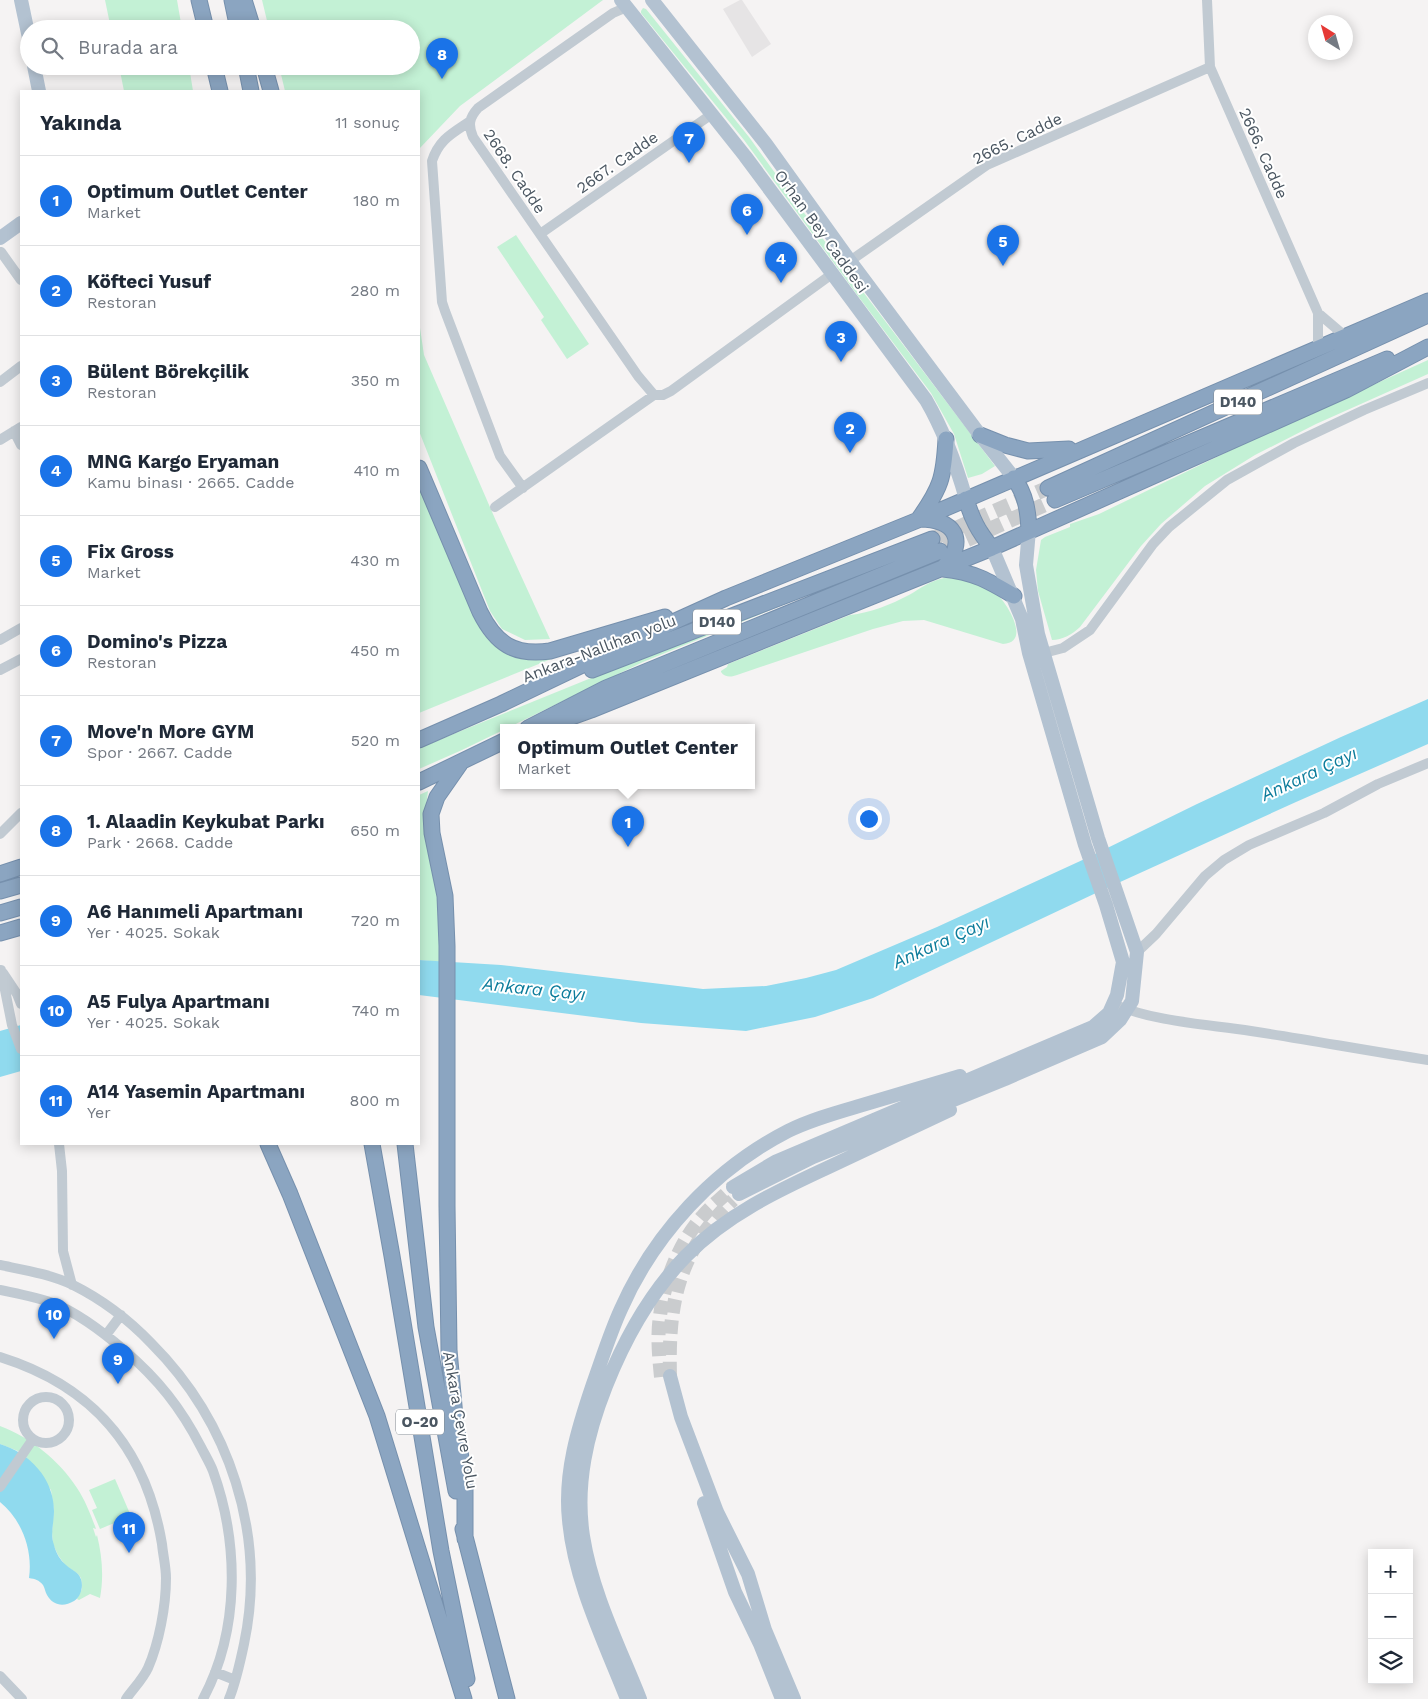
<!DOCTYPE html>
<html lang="tr">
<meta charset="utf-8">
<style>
:root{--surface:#fff;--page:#f2f2f3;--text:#1f2937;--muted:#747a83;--line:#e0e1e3;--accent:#1a73e8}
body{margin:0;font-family:"Work Sans",sans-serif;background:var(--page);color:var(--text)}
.controls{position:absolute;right:15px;bottom:15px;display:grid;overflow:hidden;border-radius:0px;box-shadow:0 2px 12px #0003}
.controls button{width:45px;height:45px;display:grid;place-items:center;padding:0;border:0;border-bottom:1px solid var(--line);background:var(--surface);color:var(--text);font:25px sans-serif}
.compass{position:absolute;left:1308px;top:15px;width:45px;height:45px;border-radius:50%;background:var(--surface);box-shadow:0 2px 12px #0003;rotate:323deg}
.you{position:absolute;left:868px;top:818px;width:18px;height:18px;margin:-12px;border:4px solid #fff;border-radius:50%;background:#1a73e8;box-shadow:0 0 0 8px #1a73e833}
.badge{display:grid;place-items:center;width:32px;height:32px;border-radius:50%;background:var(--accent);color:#fff;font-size:16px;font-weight:700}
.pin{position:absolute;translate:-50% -41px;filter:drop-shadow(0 1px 2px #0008)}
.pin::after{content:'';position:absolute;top:26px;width:18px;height:15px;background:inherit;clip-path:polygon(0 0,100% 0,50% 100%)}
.popup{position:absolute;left:500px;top:724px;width:255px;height:65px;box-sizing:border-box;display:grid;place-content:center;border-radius:0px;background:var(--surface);filter:drop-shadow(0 1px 4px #0005);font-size:16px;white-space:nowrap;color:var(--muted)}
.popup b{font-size:19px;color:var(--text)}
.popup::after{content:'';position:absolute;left:50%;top:100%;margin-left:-10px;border:10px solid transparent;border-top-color:var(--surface)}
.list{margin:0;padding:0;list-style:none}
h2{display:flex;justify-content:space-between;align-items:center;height:65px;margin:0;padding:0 20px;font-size:21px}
h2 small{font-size:16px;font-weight:400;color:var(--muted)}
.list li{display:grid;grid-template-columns:32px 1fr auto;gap:15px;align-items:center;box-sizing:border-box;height:90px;padding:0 20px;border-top:1px solid var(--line)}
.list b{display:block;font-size:19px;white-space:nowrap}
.list p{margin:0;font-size:16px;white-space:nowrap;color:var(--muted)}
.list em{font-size:16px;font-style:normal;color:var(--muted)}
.icon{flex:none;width:28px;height:28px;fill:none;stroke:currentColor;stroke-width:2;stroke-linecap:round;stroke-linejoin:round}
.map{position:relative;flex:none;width:1428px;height:1699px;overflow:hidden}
.search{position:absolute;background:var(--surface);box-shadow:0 2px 12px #0003;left:20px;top:20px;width:400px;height:55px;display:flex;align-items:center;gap:12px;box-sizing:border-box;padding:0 18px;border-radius:28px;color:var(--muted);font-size:19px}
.panel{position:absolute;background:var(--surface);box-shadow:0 2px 12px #0003;left:20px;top:90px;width:400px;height:1055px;border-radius:0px}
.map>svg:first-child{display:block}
.education{fill:#e6e4e5}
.green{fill:#c3f1d5}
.water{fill:#90daee}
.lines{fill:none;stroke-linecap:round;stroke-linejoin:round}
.major-tunnel{stroke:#caccce;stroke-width:14;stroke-dasharray:14 7;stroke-linecap:butt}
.highway-tunnel{stroke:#caccce;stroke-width:15;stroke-dasharray:15 8;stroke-linecap:butt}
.highway-casing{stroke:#7690ad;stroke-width:17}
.minor{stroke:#c1cad2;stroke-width:10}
.major{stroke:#b3c2d1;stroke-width:14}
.highway{stroke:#8ba5c1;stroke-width:15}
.labels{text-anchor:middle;stroke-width:4;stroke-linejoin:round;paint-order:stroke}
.shield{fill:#fff;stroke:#808990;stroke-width:1}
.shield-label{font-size:15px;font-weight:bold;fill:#4a5661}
.street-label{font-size:16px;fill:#4a5661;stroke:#fff}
.water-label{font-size:18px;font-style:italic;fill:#0c7c9b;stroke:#fff}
</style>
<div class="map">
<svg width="1428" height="1699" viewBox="0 0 1428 1699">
<rect width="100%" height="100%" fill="#f5f3f3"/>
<!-- education -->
<path class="education" d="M 740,0 L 742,0 L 771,44 L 752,57 L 723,9 Z"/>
<!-- green -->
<path class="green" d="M 105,0 L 177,0 L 182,29 L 111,29 Z
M 262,0 L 603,0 L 460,106 L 419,149 L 419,91 L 285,91 L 279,66 L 411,66 L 411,29 L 269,29 Z
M 643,8 L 646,9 L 749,137 L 826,243 L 995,466 L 982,474 L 968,478 L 954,434 L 931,393 L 858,296 L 744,140 L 641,13 L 641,11 Z
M 119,66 L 189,66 L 193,91 L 124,91 Z
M 516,235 L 589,344 L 567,359 L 541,320 L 544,317 L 497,247 Z
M 419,321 L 424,355 L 496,521 L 550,639 L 525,640 L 502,629 L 490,611 L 419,431 Z
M 1428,360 L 1428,374 L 1316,424 L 1255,455 L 1205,486 L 1161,524 L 1141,546 L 1080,627 C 1073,634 1062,640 1052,640 L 1038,591 L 1036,570 L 1041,540 L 1045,537 L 1070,527 L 1070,524 L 1099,514 L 1258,437 Z
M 419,484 L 484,635 L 499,646 L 550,656 L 551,659 L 419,713 Z
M 933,539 L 935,543 L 643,662 L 462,750 L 419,769 L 419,748 Z
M 944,578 C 961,578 977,581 992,590 C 1005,598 1033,643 1003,644 L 924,620 L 903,621 L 873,629 L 737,675 C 732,677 725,678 721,672 L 721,671 L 727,667 L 728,664 L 850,615 C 870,613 892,604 909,595 C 921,588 930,581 944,578 Z
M 428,791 L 425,816 L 437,887 L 442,962 L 419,960 L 419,795 Z
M 0,1426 C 30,1437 59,1460 77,1488 C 85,1500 90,1513 95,1526 L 96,1529 L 93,1528 L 96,1537 L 97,1535 C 102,1555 104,1577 100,1598 L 90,1594 L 79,1600 L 77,1599 L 82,1589 L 81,1578 L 78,1574 L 65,1565 L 58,1555 L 53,1544 L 52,1532 L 54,1510 L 51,1490 L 23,1453 L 0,1444 Z
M 115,1479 L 131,1516 L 100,1529 L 92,1510 L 97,1508 L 89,1490 Z"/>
<!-- water -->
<path class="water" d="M 1428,699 L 1428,744 L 1296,802 L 1096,893 L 873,998 L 815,1017 L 746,1031 L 641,1023 L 419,995 L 419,960 L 501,965 L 703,989 L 766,986 L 806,978 L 836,970 L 937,927 L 1089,857 L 1197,804 L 1341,737 Z
M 21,1025 L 21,1071 L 0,1077 L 0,1031 Z
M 0,1444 C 30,1453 54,1479 54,1511 C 54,1523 50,1534 54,1545 C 56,1553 60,1560 66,1565 C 69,1568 75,1571 78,1574 C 85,1582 82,1596 74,1601 C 64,1607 53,1606 47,1595 C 45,1592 45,1588 43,1585 C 39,1580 35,1579 29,1578 C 33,1550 22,1520 0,1502 Z"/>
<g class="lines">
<!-- major-tunnel -->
<path class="major-tunnel" d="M 670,1376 C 668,1303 678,1252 733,1200
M 661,1377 C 659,1357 657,1336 660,1316 C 664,1282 679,1243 702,1217 C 711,1206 723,1197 733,1187"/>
<!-- highway-tunnel -->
<path class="highway-tunnel" d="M 932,539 L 1048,488
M 946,549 L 1055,500"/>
<!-- highway casing -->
<g class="highway-casing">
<path id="highway" d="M 199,0 L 206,29
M 232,0 L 238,29
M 244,0 L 253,29
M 214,66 L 220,91
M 246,66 L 251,91
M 264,66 L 271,91
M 980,435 L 1005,445 L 1028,451 L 1069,449
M 419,468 L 480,612 C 496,644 514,656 550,651 L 665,617
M 1014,478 C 1026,495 1028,511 1029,530
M 1048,488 L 1428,315
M 966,499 C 972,519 978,531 992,548
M 1055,500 L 1387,359
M 920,519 C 954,519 968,540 944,567
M 918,520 C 941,488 944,477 946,439
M 943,569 C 974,572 989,581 1014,596
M 592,670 L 932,539
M 528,728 L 606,688 L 940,551
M 541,728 L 591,710 L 992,548 L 1346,390 L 1428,347
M 419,740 L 501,704 L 649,633 L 726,598 L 918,520 L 1428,301
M 460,764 L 437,797 L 431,814 L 432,833 L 445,896 L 447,946 L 447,1206 L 449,1350 L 455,1417 L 465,1486 L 465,1539
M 419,782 L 504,741
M 0,874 L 21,867
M 0,891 L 21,885
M 0,913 L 21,907
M 0,933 L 21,927
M 268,1144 L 290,1194 L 377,1416 L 464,1699
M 372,1144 L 392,1256 L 441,1551 L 467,1679
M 405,1144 L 426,1327 L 456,1491
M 463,1529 L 507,1699"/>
</g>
<!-- minor -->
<path class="minor" d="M 1207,0 L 1210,67 L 1318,313
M 627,7 L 613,13 L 478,108 C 469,118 468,125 473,137 L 638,376 L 654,395
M 469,122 C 451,134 439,140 432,161 L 442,302 L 445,311 L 500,456 L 523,488
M 540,234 L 712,114
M 1,252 L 21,280
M 850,261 L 987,165 L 1210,67
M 1318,348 L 1318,313 L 1345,336
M 0,382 L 21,366
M 654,395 L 663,395 L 671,391 L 832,274
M 14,431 L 21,445
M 0,440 L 21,427
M 495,507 L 654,395
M 0,640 L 21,628
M 1044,653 L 1063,648 L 1090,630 L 1153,544 L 1169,527 L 1227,480 L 1294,443 L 1364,410 L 1428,383
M 0,670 L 21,659
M 0,834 L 21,813
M 1137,952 L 1156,934 L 1205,876 L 1224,860 L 1249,845 L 1324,813 L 1378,784 L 1428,763
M 1,970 L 12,1025 L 21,1049
M 3,973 L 17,994 L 21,1004
M 1113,1004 C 1156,1022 1205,1024 1251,1031 C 1310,1040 1369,1051 1428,1060
M 59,1144 L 62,1171 L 63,1251 L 72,1285
M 0,1265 C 24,1270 50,1274 73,1285 C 103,1300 128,1319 151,1343 C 230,1422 267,1535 244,1644 C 240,1663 236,1682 229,1699
M 0,1290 C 19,1294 37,1297 55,1304 C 80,1314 104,1333 124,1350 C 158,1379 181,1408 201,1447 C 205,1455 210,1463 213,1471 C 239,1543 240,1630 203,1699
M 106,1335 L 121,1315
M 0,1357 C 93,1386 146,1448 162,1544 C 163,1555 166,1567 166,1578 C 166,1606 159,1643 148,1668 C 143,1679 133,1689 126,1699
M23 1420a23 23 0 1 1 46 0a23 23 0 1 1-46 0Z
M 0,1487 L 33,1439
M 215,1672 L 235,1680
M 0,1676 L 22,1699"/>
<!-- major -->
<path class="major" d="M 21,0 L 29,38
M 621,0 L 745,156 L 926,400 C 944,431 956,464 966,499
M 652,0 L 766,144 L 850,261 L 980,435 L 1014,478
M 34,66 L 39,91
M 0,238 L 21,223
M 733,1187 L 775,1162 L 1093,1027 L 1109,1013 L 1117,995 L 1123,962 L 1106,905 L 1085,845 L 1029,653 L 1022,619 L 992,548
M 739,1194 L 813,1157 L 1005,1079 L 1102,1037 L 1120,1020 L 1132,1001 L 1137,952 L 1098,838 L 1038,634 L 1026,565 L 1029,530
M 670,1376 L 681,1417 L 717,1512 L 748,1574 L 765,1630 L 794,1699
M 704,1503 L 735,1592 L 760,1644 L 782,1699
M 627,1699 C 605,1643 574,1580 569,1520 C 564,1473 578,1428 593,1384 C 602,1359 610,1333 621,1309 C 654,1234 714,1169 788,1131 C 810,1120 835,1113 859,1106 C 893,1096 926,1086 960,1076
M 640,1699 C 619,1646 592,1593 583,1536 C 575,1484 587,1434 606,1386 C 625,1338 649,1294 686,1256 C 726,1215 777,1191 829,1167 C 869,1148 909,1129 950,1110"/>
<!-- highway -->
<use href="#highway" class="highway"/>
</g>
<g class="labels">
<!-- shield labels -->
<g class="shield">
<rect x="1214" y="389.5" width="48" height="25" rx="4"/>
<rect x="693" y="609.5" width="48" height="25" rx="4"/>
<rect x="396" y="1409.5" width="48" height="25" rx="4"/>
</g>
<g class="shield-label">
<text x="1238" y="407">D140</text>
<text x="717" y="627">D140</text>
<text x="420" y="1427">O-20</text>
</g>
<!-- street labels -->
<g class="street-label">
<text transform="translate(1017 138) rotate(-26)" y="6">2665. Cadde</text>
<text transform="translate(1264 153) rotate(66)" y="6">2666. Cadde</text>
<text transform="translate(617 162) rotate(-35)" y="6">2667. Cadde</text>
<text transform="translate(515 171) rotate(56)" y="6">2668. Cadde</text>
<text transform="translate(822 231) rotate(54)" y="6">Orhan Bey Caddesi</text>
<text transform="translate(599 648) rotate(-21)" y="6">Ankara-Nallıhan yolu</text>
<text transform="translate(461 1420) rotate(80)" y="6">Ankara Çevre Yolu</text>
</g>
<!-- water labels -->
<g class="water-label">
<text transform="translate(1309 774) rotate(-25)" y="6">Ankara Çayı</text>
<text transform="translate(941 942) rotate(-24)" y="6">Ankara Çayı</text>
<text transform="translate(534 989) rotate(6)" y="6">Ankara Çayı</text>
</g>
</g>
</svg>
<div class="controls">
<button>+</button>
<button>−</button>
<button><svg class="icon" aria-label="layers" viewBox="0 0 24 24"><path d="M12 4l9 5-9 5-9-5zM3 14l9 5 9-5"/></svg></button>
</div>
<svg class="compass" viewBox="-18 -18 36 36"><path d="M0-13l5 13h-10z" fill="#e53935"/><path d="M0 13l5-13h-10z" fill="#747a83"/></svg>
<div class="you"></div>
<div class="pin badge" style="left:628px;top:847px">1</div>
<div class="popup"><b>Optimum Outlet Center</b>Market</div>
<div class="pin badge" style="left:850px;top:453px">2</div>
<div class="pin badge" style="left:841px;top:362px">3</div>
<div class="pin badge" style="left:781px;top:283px">4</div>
<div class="pin badge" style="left:1003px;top:266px">5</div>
<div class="pin badge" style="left:747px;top:235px">6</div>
<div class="pin badge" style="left:689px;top:163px">7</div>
<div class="pin badge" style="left:442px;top:79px">8</div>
<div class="pin badge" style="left:118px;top:1384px">9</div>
<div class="pin badge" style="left:54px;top:1339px">10</div>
<div class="pin badge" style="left:129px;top:1553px">11</div>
<div class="search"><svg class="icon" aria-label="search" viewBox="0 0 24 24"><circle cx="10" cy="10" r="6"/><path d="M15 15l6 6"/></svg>Burada ara</div>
<section class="panel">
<h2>Yakında<small>11 sonuç</small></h2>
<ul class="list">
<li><span class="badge">1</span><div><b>Optimum Outlet Center</b><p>Market</p></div><em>180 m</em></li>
<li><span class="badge">2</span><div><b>Köfteci Yusuf</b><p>Restoran</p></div><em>280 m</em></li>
<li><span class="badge">3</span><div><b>Bülent Börekçilik</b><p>Restoran</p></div><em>350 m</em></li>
<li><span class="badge">4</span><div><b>MNG Kargo Eryaman</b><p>Kamu binası · 2665. Cadde</p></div><em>410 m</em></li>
<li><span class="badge">5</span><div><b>Fix Gross</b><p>Market</p></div><em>430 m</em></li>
<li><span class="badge">6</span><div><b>Domino's Pizza</b><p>Restoran</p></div><em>450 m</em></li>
<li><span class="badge">7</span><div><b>Move'n More GYM</b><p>Spor · 2667. Cadde</p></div><em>520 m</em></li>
<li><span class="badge">8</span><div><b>1. Alaadin Keykubat Parkı</b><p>Park · 2668. Cadde</p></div><em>650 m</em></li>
<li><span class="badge">9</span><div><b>A6 Hanımeli Apartmanı</b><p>Yer · 4025. Sokak</p></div><em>720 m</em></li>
<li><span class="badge">10</span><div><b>A5 Fulya Apartmanı</b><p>Yer · 4025. Sokak</p></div><em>740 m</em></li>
<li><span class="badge">11</span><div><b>A14 Yasemin Apartmanı</b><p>Yer</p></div><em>800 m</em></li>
</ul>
</section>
</div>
